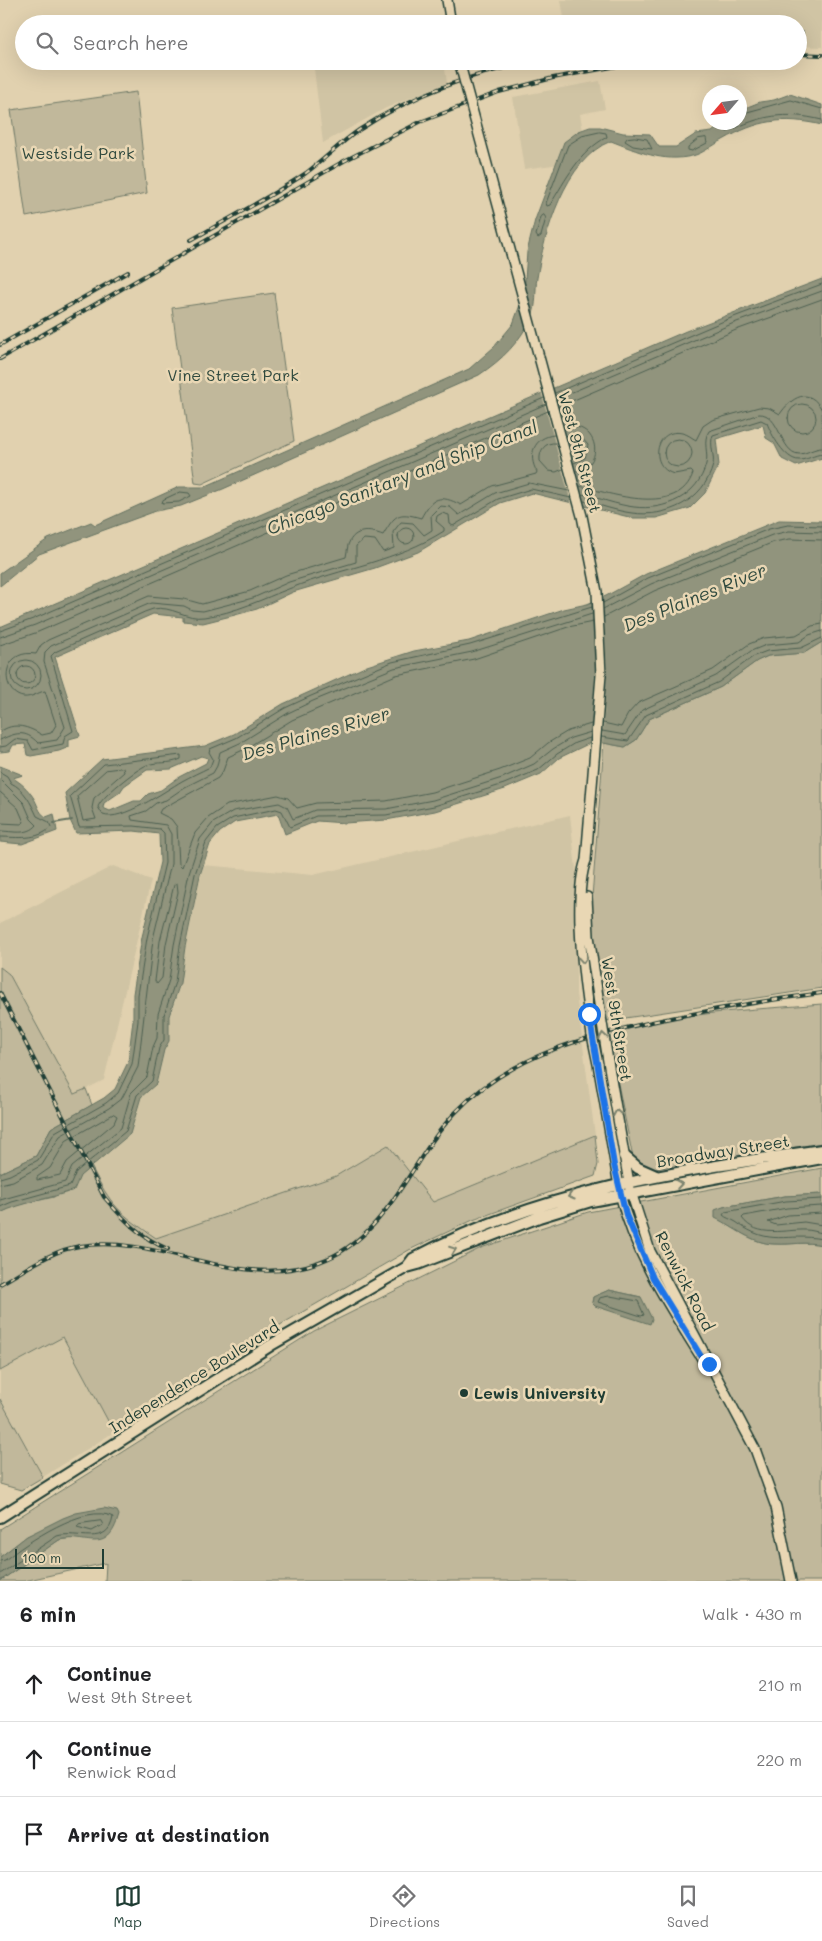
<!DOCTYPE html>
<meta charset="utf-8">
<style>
:root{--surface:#fff;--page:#f6f6f6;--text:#202124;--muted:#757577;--line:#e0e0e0;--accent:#1f3d34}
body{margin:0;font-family:Mali,sans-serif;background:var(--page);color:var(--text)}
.compass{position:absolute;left:702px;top:85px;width:45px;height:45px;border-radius:50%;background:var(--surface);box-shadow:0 5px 20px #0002;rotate:242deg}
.scale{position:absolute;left:15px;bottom:12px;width:89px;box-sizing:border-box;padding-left:5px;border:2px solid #1f3d34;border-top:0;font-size:14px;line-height:18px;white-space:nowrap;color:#1f3d34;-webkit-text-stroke:4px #e9d7b4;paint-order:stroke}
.stop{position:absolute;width:15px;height:15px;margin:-11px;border:4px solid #1a73e8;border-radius:50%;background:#fff}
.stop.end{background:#1a73e8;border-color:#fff;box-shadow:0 1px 5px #0008}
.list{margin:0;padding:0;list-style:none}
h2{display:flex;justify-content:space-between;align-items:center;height:65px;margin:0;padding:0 20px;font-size:21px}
h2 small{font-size:16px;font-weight:400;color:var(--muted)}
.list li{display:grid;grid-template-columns:32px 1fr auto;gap:15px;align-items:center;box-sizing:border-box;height:75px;padding:0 20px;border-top:1px solid var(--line)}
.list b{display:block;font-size:19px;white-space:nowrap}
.list p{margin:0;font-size:16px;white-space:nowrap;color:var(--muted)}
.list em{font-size:16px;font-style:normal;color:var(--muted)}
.icon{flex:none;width:28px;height:28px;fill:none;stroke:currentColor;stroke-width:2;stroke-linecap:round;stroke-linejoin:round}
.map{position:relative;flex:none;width:822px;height:1581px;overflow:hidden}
.search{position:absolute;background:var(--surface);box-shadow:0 5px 20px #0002;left:15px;right:15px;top:15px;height:55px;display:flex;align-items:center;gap:12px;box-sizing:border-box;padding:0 18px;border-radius:28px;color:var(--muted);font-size:19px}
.sheet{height:290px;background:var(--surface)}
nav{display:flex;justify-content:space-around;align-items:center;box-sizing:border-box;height:70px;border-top:1px solid var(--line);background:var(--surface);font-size:14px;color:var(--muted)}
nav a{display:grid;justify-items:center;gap:2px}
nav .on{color:var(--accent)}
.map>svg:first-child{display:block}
.built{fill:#d0c4a4}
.green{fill:#c1b89b;stroke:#707a68;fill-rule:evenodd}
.water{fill:#91947d;stroke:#637160;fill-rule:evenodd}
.pier{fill:#e1d1af}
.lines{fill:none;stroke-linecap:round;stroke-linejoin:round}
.shore{stroke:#4d6051;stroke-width:1}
.stream{stroke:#637160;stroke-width:2}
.tertiary-casing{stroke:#1f3d34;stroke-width:12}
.secondary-casing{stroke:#1f3d34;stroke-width:12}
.primary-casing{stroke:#1f3d34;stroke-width:14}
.tertiary{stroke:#e9d7b4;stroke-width:9}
.secondary{stroke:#e9d7b4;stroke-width:9}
.primary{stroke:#e9d7b4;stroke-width:10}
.rail-casing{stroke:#1f3d34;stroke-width:4}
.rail{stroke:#e9d7b4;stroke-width:2;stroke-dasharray:5.5;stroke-linecap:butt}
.secondary-bridge-casing{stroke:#1f3d34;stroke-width:12;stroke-linecap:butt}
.secondary-bridge{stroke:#e9d7b4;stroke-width:9}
.oneway{stroke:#7a826e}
.route{stroke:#1a73e8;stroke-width:6}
.poi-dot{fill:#1f3d34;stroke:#e9d7b4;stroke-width:2}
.labels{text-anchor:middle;stroke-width:5;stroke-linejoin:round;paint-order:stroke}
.park-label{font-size:16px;fill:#2f493e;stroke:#e9d7b4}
.street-label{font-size:16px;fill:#1f3d34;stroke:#e9d7b4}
.poi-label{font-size:16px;font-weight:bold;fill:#1f3d34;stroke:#e9d7b4;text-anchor:start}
.water-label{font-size:18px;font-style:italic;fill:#304a3f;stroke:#e9d7b4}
</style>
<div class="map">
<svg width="822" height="1581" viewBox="0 0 822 1581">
<rect width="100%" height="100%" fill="#e1d1af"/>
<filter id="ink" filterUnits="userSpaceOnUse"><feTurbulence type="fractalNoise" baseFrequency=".02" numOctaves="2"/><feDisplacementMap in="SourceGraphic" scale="10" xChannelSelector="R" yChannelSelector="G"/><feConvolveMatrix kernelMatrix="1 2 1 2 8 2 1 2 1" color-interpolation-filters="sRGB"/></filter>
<g filter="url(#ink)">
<!-- built -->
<path class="built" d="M 561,0 L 822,0 L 822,47 L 798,46 L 798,24 L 565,24 Z
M 313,61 L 444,61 L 447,83 L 386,108 L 323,143 Z
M 600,81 L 605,109 L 580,114 L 585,142 L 567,163 L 524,169 L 513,97 Z
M 570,815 L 576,870 L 576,994 L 595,1135 L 433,1202 L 388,1145 L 336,1176 L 156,1238 L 123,1216 L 106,1196 L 91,1166 L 130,1134 L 141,1097 L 156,1084 L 164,1050 L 169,1041 L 169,1016 L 180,983 L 185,947 L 203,865 L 313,875 Z
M 113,866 L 151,880 L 104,1080 L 74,1095 L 9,974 L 0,967 L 0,923 Z
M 63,1336 L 114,1432 L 43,1477 L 0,1399 L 0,1371 Z"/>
<!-- green -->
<path class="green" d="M 136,92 L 147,193 L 26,217 L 11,110 Z
M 274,293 L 294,441 L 202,484 L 195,483 L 172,308 Z
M 822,642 L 822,988 L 606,1021 L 594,947 L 592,897 L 604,743 L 625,747 L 636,740 L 649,719 L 721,687 L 757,661 L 768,656 L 804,653 Z
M 0,967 L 9,974 L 74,1094 L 86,1089 L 92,1105 L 51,1128 L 36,1156 L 0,1173 Z
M 822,1004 L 822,1143 L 655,1169 L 644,1169 L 633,1158 L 608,1034 C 676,1012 751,1010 822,1004 Z
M 595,1135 L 598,1164 L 595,1176 L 473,1220 L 409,1250 L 244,1346 L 114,1432 L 63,1337 L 0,1371 L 0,1213 L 14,1206 L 54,1197 L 91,1166 C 111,1206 119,1213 156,1238 L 336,1176 L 388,1145 L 433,1202 Z
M 822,1168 L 822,1194 L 785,1196 L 723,1207 L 715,1217 C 733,1227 753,1244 775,1244 C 792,1245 805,1241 822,1245 L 822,1581 L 105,1581 L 106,1563 L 24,1581 L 0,1581 L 59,1540 L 73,1538 L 104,1509 L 27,1536 L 0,1557 L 0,1529 L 314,1331 L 481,1248 L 588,1212 ZM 609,1290 L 641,1297 L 592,1303 L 593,1297 Z
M 0,1399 L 43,1477 L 21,1490 L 0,1484 Z"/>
<!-- water -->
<path class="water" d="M 790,94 L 822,105 L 822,125 C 783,116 758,120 723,140 C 713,145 702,154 692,156 C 663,163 637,151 611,141 C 565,159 544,234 537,278 C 535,289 537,306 532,316 C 520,342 503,359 479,375 L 223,489 L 181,506 L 156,511 L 39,554 L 0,586 L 0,573 L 48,539 L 91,522 L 95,525 L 179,487 L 204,487 L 469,369 L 494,347 L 513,324 L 524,294 L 527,252 L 535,220 L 564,142 L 579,131 L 590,127 L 600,127 L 623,133 L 650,134 L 659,147 L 676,147 L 696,134 L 712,132 L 723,123 L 740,122 L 740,110 L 760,102 L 774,100 Z
M 822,279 L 822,458 L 796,466 L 782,459 L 774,443 L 766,438 L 763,425 L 716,439 L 719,465 L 705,493 L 690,508 L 656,518 L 633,518 L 532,493 L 500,503 L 418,552 L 375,568 L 293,592 L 257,609 L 235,615 L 203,623 L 183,621 L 183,617 L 153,614 L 55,657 L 80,736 L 69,739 L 69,747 L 59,751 L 31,756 L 27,755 L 25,744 L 13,745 L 10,751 L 0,752 L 0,627 L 686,331 Z
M 779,520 L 822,521 L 822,642 L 804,653 L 768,656 L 757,661 L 721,687 L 649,719 L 636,740 L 625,747 L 598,742 L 588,744 L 559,758 L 541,774 L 505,789 L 435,811 L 386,820 L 345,823 L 317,821 L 285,834 L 278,814 L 235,822 L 220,832 L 210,844 L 200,875 L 185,947 L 180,983 L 169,1016 L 169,1041 L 164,1050 L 156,1084 L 141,1097 L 130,1134 L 80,1176 L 74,1190 C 50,1199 23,1202 0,1213 L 0,1173 L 36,1156 L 51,1128 L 104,1098 L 115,1089 L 128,1062 L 133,1020 L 133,994 L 142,937 L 160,862 L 159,834 L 134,831 L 76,833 L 70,820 L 65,793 L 102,759 L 205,746 L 234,734 L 283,704 L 367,666 L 414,651 L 469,641 L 564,609 L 587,604 L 606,596 L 646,574 ZM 201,756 L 208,758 L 206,763 L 179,777 L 161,790 L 148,794 L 141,801 L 134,801 L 110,811 L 103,808 L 104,803 L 120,792 L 124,786 L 147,770 L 171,769 Z
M 0,766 L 23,775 L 13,778 C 21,783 27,788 33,797 C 38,804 38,812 46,817 L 54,814 L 57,831 L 22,844 L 0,842 Z
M 822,1194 L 822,1245 C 805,1241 792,1245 775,1244 C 753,1244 734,1227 715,1218 L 715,1210 L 723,1207 L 785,1196 Z
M 609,1290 L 641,1297 L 652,1319 L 650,1324 L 595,1306 L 592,1303 L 593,1297 Z
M 104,1508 L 117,1511 L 119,1515 C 107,1558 86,1533 59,1540 L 0,1581 L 0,1557 L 27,1536 L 63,1518 L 76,1513 Z"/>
<!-- pier -->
<path class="pier" d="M 552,386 L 586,509 L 572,506 L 541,391 Z
M 603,595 L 607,673 L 602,745 L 590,746 L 595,672 L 592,599 Z"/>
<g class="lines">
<!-- shore -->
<path class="shore" d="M 740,114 L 791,100 L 822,109
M 726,122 L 724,129 L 727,132 C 762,115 784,111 822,120
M 600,132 L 606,133 L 607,137 C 579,152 566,179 550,205 L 547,206 L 546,203 L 568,145 L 582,136 Z
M 635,137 L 647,139 L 652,149 L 633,146 L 625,141 L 627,138 Z
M 706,138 L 707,143 L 692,151 L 688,150 L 688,147 L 698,139 Z
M 544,215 L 546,218 L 541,236 L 538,238 L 536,235 L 541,217 Z
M 555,393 L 731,318 L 822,284
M 556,399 L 734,323 L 822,291
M788 418a14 14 0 1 1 28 0a14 14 0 1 1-28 0Z
M 558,407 L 736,330 L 822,299
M 564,428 C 596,418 608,465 576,471
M 566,436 L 579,435 L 588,445 L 585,458 L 574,463
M664 453a14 14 0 1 1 28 0a14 14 0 1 1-28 0Z
M 556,443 C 545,442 539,450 540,461 L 549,471 L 556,472 L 563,469
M 580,486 C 611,494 679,517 693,473 L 691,471 L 674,474 C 648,467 655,427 682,433 C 688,434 692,438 696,440 L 703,426 L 712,420 L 759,407 L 769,408 L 780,414 C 791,398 809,385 822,410
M 180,492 L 189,493 L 191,496 L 179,502 L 162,503 L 163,500 Z
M 582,494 C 599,498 617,505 634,507 C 665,511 698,496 706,464 C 709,454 702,441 709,431 L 759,414 C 780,413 780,453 799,454 C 806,454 814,448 822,448
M 584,501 C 600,505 616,511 632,513 C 666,518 704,501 713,465 C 715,456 709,444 713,435 L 761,420 L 767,423 C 771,434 785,460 799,460 C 807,460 814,455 822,454
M398 536a8 8 0 1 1 16 0a8 8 0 1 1-16 0Z
M 603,603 L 648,578 L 769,529 L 788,525 L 822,526
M 603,609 L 651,584 L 772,535 L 789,531 L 822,532
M 604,617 L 654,591 L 774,542 L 790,539 L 822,540
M 0,631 L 33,619 L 544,398
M 0,637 L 35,625 L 546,404
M 0,645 L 38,632 L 548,411
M11 675a15 15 0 1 1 30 0a15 15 0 1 1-30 0Z
M17 675a9 9 0 1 1 18 0a9 9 0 1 1-18 0Z
M 603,723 L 621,727 L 628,714 L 638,703 L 713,670 L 749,644 L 764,638 L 796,635 L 812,626 L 822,624
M 591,724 L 568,731 L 548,743 L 530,758 L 500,770 L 432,792 L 386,801 L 316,803 L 297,808 L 288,798 L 278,795 L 227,805 L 208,818 L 195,833 L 182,867 L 179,864 L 177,827 L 171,819 L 159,813 L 161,809 L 218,778 L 223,771 L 228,757 L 243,750 L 292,720 L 396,675 L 474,659 L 568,627 L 593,622
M 602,731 L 625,735 L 642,710 L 716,676 L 751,651 L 766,645 L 799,642 L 809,635 L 822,631
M 0,732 C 14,721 29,727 42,735 L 51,733 L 56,725 L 45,691 C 38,692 32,698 23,697 C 0,693 0,648 36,654 L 41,645 L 48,640 L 149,596 L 184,599 L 202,604 L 250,591 L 286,575 L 346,557 C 347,553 347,549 348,545 C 354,528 370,530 383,535 C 395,515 397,511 421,518 C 432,497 440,494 461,505 L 492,486 L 536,474 L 537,472 C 527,455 534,437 554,435
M 602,737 L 628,741 L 646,715 L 719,682 L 754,656 L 767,651 L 801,648 L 822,638
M 0,740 C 15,733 25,729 38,743 L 57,740 L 65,727 L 44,662 L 45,652 L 51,646 L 151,603 L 184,606 L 192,610 L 203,611 L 253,598 L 289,582 L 356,562 L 356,546 L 364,539 L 375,540 L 383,552 L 394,548 L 393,532 L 401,522 L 413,523 L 424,535 L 432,530 L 431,515 L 440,506 L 450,507 L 459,515 L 495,493 L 529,483 L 569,491
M 0,747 L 6,746 L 15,739 L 28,741 L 33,750 L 63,744 L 65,736 L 73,731 L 51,656 L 55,652 C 77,642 99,632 121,623 C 131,619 142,612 153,609 C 171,605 187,620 204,617 C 235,613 262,599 291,588 C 342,568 397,561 444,531 L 444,528 L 436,521 L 437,516 L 442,513 L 449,515 L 450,524 L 453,526 L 498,499 L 531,489 L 571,498
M 123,768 L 124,772 L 94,798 L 92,808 L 96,819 L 83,821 L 77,796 L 106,770 Z
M 0,772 L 7,776 L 11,783 C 24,789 31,803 37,816 L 49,822 L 51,827 C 38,841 17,837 0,837
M 0,779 L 24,803 L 31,819 L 37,825 C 28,836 12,831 0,831
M 0,792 L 18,808 L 24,822 L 21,824 L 0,823
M 177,883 L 178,892 L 166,944 L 162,978 L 157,984 L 155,981 L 160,941 L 174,885 Z
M 114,1114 L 117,1116 L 114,1123 L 67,1162 L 60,1175 L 37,1180 L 37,1177 L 50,1168 L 66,1141 Z
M 0,1178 L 10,1175 L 38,1160 L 55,1132 L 106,1103 L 118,1093 L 132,1064 L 138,1021 L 138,995 L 147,938 L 165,863 L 164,833 L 160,829 L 134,826 L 79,827 L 70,796 L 104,764 L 181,755 L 181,759 C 168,765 159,761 147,765 C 136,769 100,798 98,807 L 103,815 C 121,822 165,791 182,781 C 191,776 200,772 210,767 L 213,759 L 209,752 L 210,749 L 236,738 L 285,708 L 311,696 L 392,662 L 470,645 L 592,607
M 0,1184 L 13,1181 L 42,1165 L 60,1136 L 109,1108 L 122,1098 L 138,1067 L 153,939 L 171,864 L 171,834 L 166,825 L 132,820 L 131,816 L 146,811 L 156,803 L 166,800 L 185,787 L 213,773 L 217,766 L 220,752 L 240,743 L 288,713 L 313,701 L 394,668 L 472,652 L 592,614
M 822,1199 L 786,1201 L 725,1212 L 723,1215 C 726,1218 731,1219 736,1222 C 771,1248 786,1232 822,1239
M 0,1200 L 65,1182 L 72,1167 L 121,1128 L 131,1093 L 147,1077 L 153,1047 L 157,1038 L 158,1014 L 169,980 L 174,945 L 189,873 L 200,839 L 213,823 L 233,811 L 279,803 L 287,807 L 293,819 L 315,810 L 386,809 L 433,800 L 502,778 L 534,764 L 553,749 L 571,738 L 591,732
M 822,1206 L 787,1208 L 744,1216 L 742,1218 C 757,1239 786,1229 806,1230 C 811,1230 817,1232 822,1233
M 0,1207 L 12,1202 L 70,1186 L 76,1172 L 126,1131 L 137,1095 L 152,1081 L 159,1048 L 164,1040 L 164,1015 L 175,982 L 180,946 L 195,874 L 206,842 L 217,828 L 233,818 L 276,809 L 282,811 L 290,827 L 316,816 L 386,815 L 434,806 L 504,784 L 538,770 L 557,754 L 575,743 L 590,738
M 822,1213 L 788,1215 L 768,1222 L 776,1225 L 804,1222 L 822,1225
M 610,1296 L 638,1301 L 644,1315 L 641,1316 L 598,1302 L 600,1298 Z
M 101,1521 L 103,1525 L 92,1531 L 77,1527 L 79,1524 Z
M 0,1561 L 5,1560 C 26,1543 86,1502 113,1517 C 108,1548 77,1530 57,1536 L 0,1574"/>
<!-- stream -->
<path class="stream" d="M 54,823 L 72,820"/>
<!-- tertiary casing -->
<g class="tertiary-casing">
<path id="tertiary" d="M 631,1192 L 650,1251 L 755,1449 L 776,1507 L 791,1581
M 620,1194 C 635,1255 670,1307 703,1360"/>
</g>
<!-- secondary casing -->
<g class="secondary-casing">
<path id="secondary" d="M 447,0 L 451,24
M 586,860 C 572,899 585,993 592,1035
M 587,897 L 589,936 L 600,1010
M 608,1061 L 630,1189
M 598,1064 L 620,1192"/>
</g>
<!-- primary casing -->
<g class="primary-casing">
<path id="primary" d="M 624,1156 L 638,1168 L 656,1176
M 407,1267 L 413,1259 C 539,1191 682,1170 822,1150
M 0,1517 L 271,1345 L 407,1267 L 418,1264 L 539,1217 L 591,1201 L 822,1158"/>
</g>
<!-- tertiary -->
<use href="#tertiary" class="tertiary"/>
<!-- secondary -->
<use href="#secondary" class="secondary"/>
<!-- primary -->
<use href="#primary" class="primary"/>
<!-- rail casing -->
<g class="rail-casing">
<path id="rail" d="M 798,33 L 802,33
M 798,54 L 822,55
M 191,240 C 229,218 269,198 306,173 C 324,160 340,143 359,130 C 412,95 480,69 543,61
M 0,345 L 128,272
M 0,359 L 344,161 L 420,122 L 499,92 L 553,78 L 644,61
M 0,993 L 104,1197 C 122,1218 142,1239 168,1249
M 0,1284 C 25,1270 52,1250 80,1246 C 162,1234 237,1292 319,1262 C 388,1238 409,1161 455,1113 C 510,1055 586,1036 661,1020 C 714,1009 768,1000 822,993"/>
</g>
<!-- rail -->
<use href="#rail" class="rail"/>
<!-- secondary-bridge casing -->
<g class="secondary-bridge-casing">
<path id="secondary-bridge" d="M 459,61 L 582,516 L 597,592 L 601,675 L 586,860
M 600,1010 L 608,1061
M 592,1035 L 598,1064"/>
</g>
<!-- secondary-bridge -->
<use href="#secondary-bridge" class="secondary-bridge"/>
</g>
<!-- one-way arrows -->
<defs><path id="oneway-chevron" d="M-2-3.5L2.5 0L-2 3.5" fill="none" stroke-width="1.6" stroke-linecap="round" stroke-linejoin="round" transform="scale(1.25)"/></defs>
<g class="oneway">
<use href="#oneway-chevron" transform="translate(583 960) rotate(86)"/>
<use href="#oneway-chevron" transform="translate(603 1036) rotate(-99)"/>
<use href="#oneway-chevron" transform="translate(617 1113) rotate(-100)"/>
<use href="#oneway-chevron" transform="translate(679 1184) rotate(-9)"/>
<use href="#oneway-chevron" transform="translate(571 1196) rotate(163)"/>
<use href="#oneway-chevron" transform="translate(453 1250) rotate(-21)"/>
</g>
</g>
<g class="lines" filter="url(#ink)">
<!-- route -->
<path class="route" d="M 589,1014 L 614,1165 L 626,1215 L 653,1278 L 704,1361 L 709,1364"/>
</g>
<!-- markers -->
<circle class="poi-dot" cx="464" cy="1393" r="5"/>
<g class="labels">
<!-- park labels -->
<g class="park-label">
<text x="78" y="159">Westside Park</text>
<text x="233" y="381">Vine Street Park</text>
</g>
<!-- street labels -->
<g class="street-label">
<text transform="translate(580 452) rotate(75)" y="6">West 9th Street</text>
<text transform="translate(617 1019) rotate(81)" y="6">West 9th Street</text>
<text transform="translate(723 1151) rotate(-9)" y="6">Broadway Street</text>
<text transform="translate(685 1281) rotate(63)" y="6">Renwick Road</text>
<text transform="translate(194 1377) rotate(-32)" y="6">Independence Boulevard</text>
</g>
<!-- poi labels -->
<g class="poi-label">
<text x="474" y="1399">Lewis University</text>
</g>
<!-- water labels -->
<g class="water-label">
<text transform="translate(402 478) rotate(-21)" y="6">Chicago Sanitary and Ship Canal</text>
<text transform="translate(695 598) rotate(-22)" y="6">Des Plaines River</text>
<text transform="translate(316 734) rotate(-16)" y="6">Des Plaines River</text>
</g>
</g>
</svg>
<svg class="compass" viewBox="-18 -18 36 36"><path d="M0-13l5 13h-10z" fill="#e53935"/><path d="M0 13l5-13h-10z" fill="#757577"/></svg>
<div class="scale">100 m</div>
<div class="stop" style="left:589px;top:1014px"></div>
<div class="stop end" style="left:709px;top:1364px"></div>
<div class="search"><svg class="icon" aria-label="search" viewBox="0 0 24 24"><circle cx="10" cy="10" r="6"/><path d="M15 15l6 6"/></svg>Search here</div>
</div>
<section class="sheet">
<h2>6 min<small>Walk · 430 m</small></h2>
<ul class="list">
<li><svg class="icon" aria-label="ahead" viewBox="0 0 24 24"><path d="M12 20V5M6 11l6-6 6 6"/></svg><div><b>Continue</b><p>West 9th Street</p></div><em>210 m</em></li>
<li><svg class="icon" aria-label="ahead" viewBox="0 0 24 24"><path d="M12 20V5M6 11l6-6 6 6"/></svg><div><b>Continue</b><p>Renwick Road</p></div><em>220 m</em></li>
<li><svg class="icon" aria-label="arrive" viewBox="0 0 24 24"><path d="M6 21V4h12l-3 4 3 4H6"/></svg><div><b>Arrive at destination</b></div></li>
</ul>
</section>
<nav>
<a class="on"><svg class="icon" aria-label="map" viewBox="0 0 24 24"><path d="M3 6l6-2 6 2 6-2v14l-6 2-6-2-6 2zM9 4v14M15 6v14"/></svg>Map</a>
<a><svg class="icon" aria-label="directions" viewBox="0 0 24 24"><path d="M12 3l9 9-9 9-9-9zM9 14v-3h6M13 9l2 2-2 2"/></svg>Directions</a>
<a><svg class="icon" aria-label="saved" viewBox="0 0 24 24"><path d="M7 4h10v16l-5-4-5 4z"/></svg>Saved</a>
</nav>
